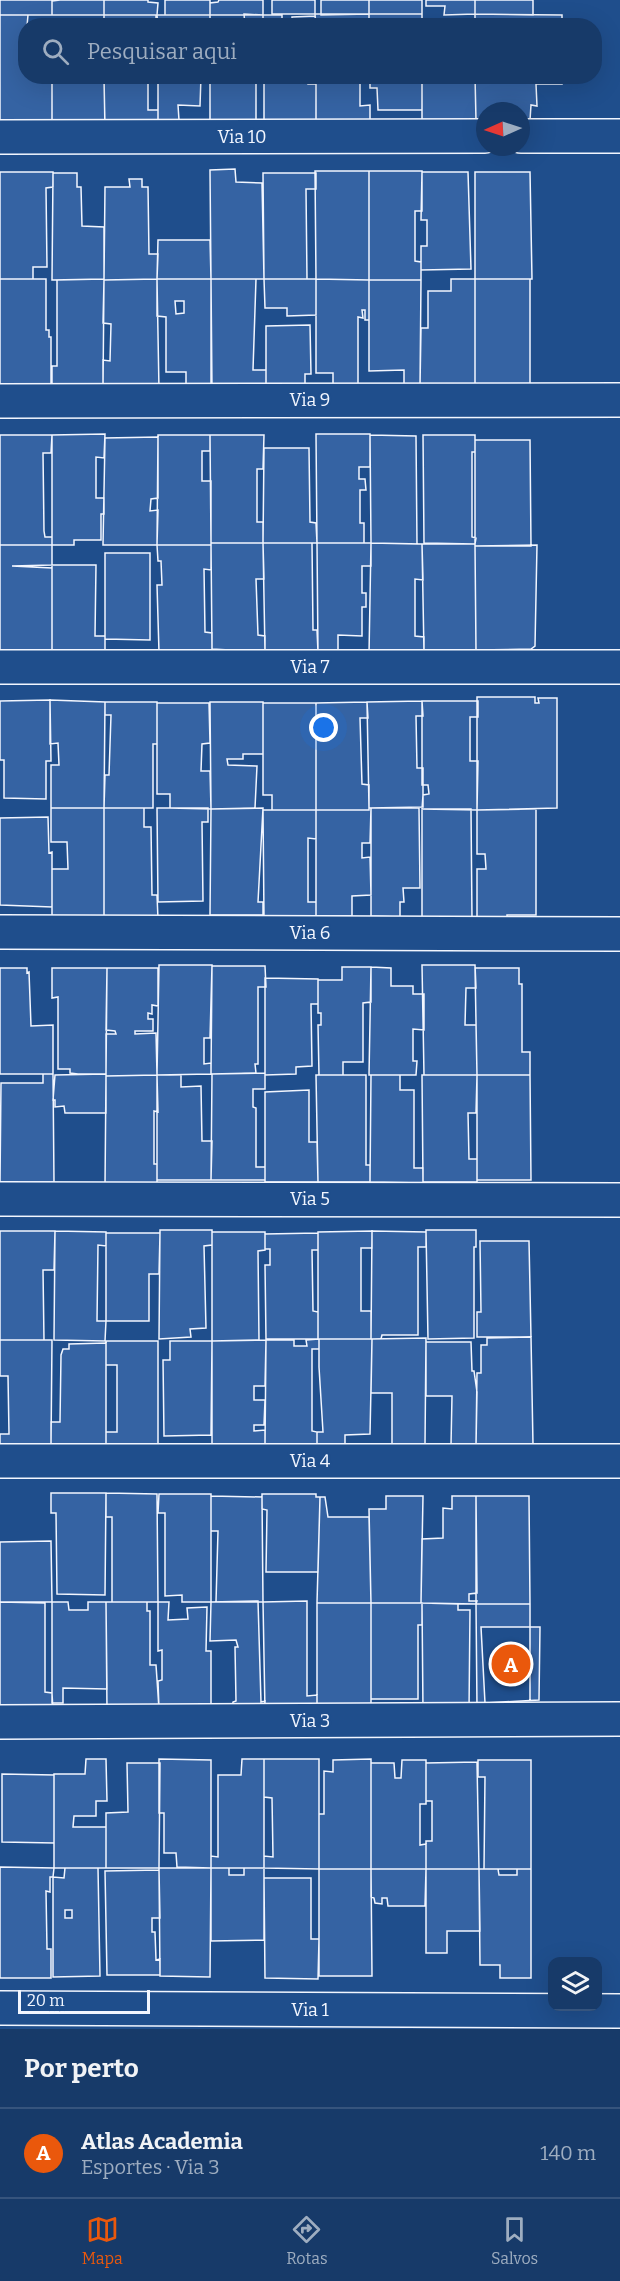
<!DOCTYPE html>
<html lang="pt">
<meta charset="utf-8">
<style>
:root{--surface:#173a69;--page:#244571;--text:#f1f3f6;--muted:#9eadc0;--line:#36547d;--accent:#ea580c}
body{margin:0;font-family:Bitter,serif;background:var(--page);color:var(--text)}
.controls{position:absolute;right:18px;bottom:18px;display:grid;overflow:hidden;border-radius:12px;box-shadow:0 6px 24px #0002}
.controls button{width:54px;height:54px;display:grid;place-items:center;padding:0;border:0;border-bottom:2px solid var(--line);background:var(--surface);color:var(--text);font:30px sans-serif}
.compass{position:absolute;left:476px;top:102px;width:54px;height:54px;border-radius:50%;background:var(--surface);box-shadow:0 6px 24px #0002;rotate:267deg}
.scale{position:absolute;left:18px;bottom:15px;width:132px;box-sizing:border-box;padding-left:6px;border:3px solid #f2f6ff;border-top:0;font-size:16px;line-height:21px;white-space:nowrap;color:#f2f6ff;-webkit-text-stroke:4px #1f4e8c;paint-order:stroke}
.you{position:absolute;left:324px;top:728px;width:21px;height:21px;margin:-15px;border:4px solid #fff;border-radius:50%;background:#1a73e8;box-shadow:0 0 0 9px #1a73e833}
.badge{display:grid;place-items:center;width:39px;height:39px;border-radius:50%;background:var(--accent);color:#fff;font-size:20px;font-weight:700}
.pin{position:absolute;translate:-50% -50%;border:3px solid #fff;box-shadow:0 2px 6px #0006}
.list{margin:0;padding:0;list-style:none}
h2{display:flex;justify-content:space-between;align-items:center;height:78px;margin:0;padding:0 24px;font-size:26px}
h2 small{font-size:20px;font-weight:400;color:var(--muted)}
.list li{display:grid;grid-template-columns:39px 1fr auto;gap:18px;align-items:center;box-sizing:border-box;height:90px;padding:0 24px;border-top:2px solid var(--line)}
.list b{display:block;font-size:22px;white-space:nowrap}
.list p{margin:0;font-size:20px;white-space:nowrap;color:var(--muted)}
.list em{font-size:20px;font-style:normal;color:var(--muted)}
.icon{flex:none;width:33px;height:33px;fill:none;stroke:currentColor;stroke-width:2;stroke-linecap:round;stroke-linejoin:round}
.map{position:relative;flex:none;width:620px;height:2029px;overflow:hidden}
.search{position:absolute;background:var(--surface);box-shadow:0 6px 24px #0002;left:18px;right:18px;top:18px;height:66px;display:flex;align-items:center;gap:15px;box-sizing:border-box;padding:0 21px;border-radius:24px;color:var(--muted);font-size:22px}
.sheet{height:168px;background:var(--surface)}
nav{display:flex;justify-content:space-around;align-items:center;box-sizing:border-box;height:84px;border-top:2px solid var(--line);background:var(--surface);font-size:16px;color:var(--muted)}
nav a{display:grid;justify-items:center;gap:3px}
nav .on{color:var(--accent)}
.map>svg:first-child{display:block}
.building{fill:#3563a3;stroke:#f2f6ff;stroke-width:1.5;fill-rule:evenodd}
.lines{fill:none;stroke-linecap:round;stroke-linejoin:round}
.minor-casing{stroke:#f2f6ff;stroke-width:36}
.minor{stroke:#1f4e8c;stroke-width:33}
.labels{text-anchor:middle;stroke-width:4.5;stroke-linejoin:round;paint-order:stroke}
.street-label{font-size:18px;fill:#f2f6ff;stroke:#1f4e8c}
</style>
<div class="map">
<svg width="620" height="2029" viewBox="0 0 620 2029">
<rect width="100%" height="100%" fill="#1f4e8c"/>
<!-- building -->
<path class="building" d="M 0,0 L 52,0 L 52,15 L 0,15 Z
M 60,0 L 104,0 L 104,15 L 52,15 L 52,1 Z
M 104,0 L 148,0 L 148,2 L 158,3 L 157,15 L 104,15 Z
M 165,0 L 210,0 L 210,15 L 165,15 Z
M 219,0 L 263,0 L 263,15 L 210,15 L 210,3 L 218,2 Z
M 272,0 L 315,0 L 315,14 L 272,14 Z
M 321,0 L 369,0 L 369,14 L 321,15 Z
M 369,0 L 422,0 L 422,14 L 369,14 Z
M 426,0 L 475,0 L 475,14 L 444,15 L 445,6 L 426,6 Z
M 475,0 L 533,0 L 533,15 L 475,14 Z
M 244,14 L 263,15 L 263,26 L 245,26 Z
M 315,14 L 369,14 L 369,26 L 316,26 Z
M 369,14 L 422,14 L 422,26 L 369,26 Z
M 475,14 L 562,15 L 562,26 L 475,26 Z
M 0,15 L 28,15 L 27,26 L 26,26 L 26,76 L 52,76 L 52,121 L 0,122 Z
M 104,15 L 156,15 L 156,26 L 104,26 Z
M 157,15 L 210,15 L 210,26 L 158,26 Z
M 263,15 L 282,15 L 282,24 L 292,24 L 292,17 L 315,16 L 316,26 L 263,26 Z
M 52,19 L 99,19 L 99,26 L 52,26 Z
M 467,23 L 467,26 L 422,26 L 422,24 Z
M 52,76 L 99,76 L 99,81 L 104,81 L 105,126 L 52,126 Z
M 104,76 L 148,76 L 148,110 L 158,110 L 158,121 L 105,130 Z
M 158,76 L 201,76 L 200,106 L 178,105 L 179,120 L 158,128 Z
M 210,76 L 256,76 L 256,120 L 210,121 Z
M 264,76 L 308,76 L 308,84 L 316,84 L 316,124 L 264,120 Z
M 316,76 L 360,76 L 360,106 L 370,105 L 370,124 L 316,124 Z
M 370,76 L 422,78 L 422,110 L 378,110 L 377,88 L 370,88 Z
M 422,76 L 475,76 L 476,120 L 422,120 Z
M 475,76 L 562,76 L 562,84 L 536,84 L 537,106 L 531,105 L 530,120 L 521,120 L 521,111 L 485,111 L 485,121 L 476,121 Z
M 235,169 L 236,182 L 262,183 L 264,279 L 211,279 L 210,170 Z
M 315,171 L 369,171 L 369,280 L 316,279 Z
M 369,171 L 422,171 L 422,211 L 415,211 L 415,261 L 421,262 L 421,280 L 369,280 Z
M 0,172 L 53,172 L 53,187 L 46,188 L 47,267 L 33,267 L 33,279 L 0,279 Z
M 422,172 L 468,172 L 471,269 L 421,270 L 421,246 L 427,246 L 427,220 L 421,220 Z
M 475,172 L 530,172 L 532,279 L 475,279 Z
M 53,173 L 77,173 L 77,187 L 81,187 L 82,226 L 104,227 L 104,279 L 52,280 Z
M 263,173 L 316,173 L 316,189 L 306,189 L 307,279 L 264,279 Z
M 129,179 L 142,179 L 142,187 L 148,187 L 149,254 L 158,254 L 157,279 L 104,280 L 105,187 L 130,187 Z
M 158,240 L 210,240 L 211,279 L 157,279 Z
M 0,279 L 46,279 L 46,330 L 49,330 L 49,337 L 51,337 L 51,386 L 0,386 Z
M 104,279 L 103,388 L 52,388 L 52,366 L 57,366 L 57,280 Z
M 157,279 L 211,279 L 212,388 L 186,389 L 186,372 L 166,372 L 166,317 L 157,316 ZM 175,301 L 184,301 L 184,313 L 176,314 Z
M 157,279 L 159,390 L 103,391 L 103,360 L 110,361 L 111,324 L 103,323 L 104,280 Z
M 211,279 L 256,279 L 253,370 L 266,370 L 266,386 L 211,386 Z
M 264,279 L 316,279 L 316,315 L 287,316 L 287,308 L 265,308 Z
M 316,279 L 369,280 L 369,320 L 365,320 L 365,310 L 362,310 L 363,318 L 358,317 L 358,386 L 333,388 L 333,373 L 316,373 Z
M 451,279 L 475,279 L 475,385 L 420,386 L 421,328 L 428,328 L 428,291 L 451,291 Z
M 475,279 L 530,279 L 530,385 L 475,385 Z
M 369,280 L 421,280 L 420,386 L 404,385 L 404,370 L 369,371 Z
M 310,325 L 311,374 L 305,374 L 305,388 L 266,386 L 266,326 Z
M 105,434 L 104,458 L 96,457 L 96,498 L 104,498 L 104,514 L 101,514 L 101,540 L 74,540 L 74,545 L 52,545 L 52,435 Z
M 316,434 L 370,434 L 370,467 L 359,467 L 359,479 L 365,479 L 366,490 L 360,490 L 360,523 L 364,523 L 364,543 L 317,543 Z
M 0,435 L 52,435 L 51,453 L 43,453 L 44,531 L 45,537 L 52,537 L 52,545 L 0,545 Z
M 158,435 L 210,435 L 210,451 L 202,451 L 202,481 L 211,481 L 211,545 L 157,545 Z
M 210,435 L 264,435 L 263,469 L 257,469 L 257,522 L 263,522 L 263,543 L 211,543 Z
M 370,435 L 416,436 L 417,544 L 371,543 Z
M 423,435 L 475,435 L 475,452 L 472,452 L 472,537 L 476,538 L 475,544 L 424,543 Z
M 158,437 L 158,498 L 151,499 L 150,511 L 158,510 L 157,545 L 103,545 L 105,438 Z
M 475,440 L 530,440 L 531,546 L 475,546 Z
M 264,448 L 309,448 L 310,522 L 316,523 L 317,543 L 263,543 Z
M 211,543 L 263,543 L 264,579 L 256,579 L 258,635 L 265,636 L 265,652 L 212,649 Z
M 263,543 L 312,543 L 313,630 L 317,630 L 318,652 L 265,652 Z
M 317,543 L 371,543 L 371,566 L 362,566 L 362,593 L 366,593 L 366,607 L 362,607 L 362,636 L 338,635 L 338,653 L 318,653 Z
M 371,543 L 422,544 L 423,580 L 415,579 L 415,636 L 424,637 L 424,653 L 369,654 Z
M 422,544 L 475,544 L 476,652 L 424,653 Z
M 0,545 L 52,545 L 52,565 L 12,566 L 52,568 L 52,653 L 0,653 Z
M 157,545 L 211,545 L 211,570 L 204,569 L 205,632 L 212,633 L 212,652 L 159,652 L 157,585 L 162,585 L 161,561 L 158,561 Z
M 537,545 L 535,646 L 531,649 L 476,650 L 475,546 Z
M 105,553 L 150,553 L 150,640 L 105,639 Z
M 52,565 L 96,565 L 95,636 L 105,636 L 105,651 L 52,653 Z
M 477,697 L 535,697 L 535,703 L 539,703 L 538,698 L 557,698 L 557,808 L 477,810 Z
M 50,700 L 51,761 L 46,761 L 46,799 L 4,798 L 4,760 L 0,760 L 0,701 Z
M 50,700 L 105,702 L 104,808 L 51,808 L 51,765 L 59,765 L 58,743 L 50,744 Z
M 422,701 L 423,716 L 416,716 L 417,768 L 423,768 L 423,807 L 369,808 L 367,702 Z
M 422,701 L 478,701 L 478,717 L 470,717 L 470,761 L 478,761 L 477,810 L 422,809 L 423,795 L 429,794 L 428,785 L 422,785 Z
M 105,702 L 157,702 L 157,744 L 153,744 L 153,808 L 104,808 L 105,775 L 109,775 L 111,715 L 105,715 Z
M 210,702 L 263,702 L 263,754 L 243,754 L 243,759 L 227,759 L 228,765 L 257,766 L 255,808 L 211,809 Z
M 367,702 L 368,718 L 360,718 L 362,784 L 369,785 L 369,810 L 316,810 L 316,703 Z
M 157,703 L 209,703 L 210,743 L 202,744 L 201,771 L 210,771 L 211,809 L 170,808 L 170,794 L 157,794 Z
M 263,703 L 316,703 L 316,810 L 272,810 L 272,795 L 263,795 Z
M 51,808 L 104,808 L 104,918 L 52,916 L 52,869 L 68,869 L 67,842 L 51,842 Z
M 104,808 L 144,808 L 144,827 L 151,827 L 152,895 L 157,895 L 158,919 L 104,918 Z
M 157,808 L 208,808 L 208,822 L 202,822 L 203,901 L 158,902 Z
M 263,808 L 258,902 L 263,902 L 263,915 L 210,915 L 211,809 Z
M 369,808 L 371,808 L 370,843 L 362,843 L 362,858 L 370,857 L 371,895 L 352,896 L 352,916 L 316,916 L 316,810 L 369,810 Z
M 371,808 L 419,808 L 420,888 L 403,888 L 404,902 L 400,902 L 400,917 L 371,916 Z
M 422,809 L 471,809 L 472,919 L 422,921 Z
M 536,809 L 536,915 L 507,915 L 507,923 L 477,923 L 477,869 L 486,869 L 485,854 L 477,854 L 477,810 Z
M 263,810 L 316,810 L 316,839 L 308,838 L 308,902 L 316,902 L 316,918 L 264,917 Z
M 48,817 L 49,853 L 52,852 L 52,907 L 0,905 L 0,818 Z
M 159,965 L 212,965 L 210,1038 L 204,1038 L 204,1064 L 211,1063 L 211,1074 L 157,1075 Z
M 422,965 L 475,965 L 476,988 L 466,988 L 465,1025 L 476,1025 L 477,1075 L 424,1075 Z
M 212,966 L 265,966 L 266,987 L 258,987 L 258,1064 L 255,1064 L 256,1073 L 211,1074 Z
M 342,967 L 371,967 L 371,1002 L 363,1003 L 363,1062 L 343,1062 L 343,1075 L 319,1075 L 318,1025 L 321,1025 L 321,1013 L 318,1013 L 318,980 L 342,980 Z
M 371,967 L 391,968 L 391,986 L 413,986 L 413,994 L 424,994 L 424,1030 L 413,1029 L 413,1061 L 417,1061 L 416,1075 L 369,1075 Z
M 0,968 L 27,968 L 27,973 L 29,972 L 31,1026 L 53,1025 L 53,1074 L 0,1074 Z
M 52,968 L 107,968 L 106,1074 L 78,1074 L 70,1073 L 70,1069 L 58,1069 L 58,997 L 52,998 Z
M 107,968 L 158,968 L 158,1006 L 152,1005 L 152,1014 L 148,1013 L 148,1019 L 153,1019 L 153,1031 L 135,1031 L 135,1034 L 156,1033 L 157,1075 L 106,1076 L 106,1034 L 116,1034 L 115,1031 L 106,1030 Z
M 475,968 L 519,968 L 519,984 L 522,984 L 522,1052 L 530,1052 L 530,1075 L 477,1075 Z
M 265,978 L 318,979 L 318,1004 L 311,1004 L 312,1066 L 296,1067 L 296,1074 L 265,1075 Z
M 265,1073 L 265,1089 L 253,1089 L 253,1107 L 256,1108 L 256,1167 L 265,1167 L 265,1180 L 211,1180 L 212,1074 Z
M 43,1074 L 53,1074 L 54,1182 L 0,1183 L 1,1083 L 43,1083 Z
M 106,1074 L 106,1113 L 65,1113 L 64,1106 L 55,1107 L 55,1100 L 53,1100 L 55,1075 Z
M 157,1075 L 158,1112 L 154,1111 L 154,1164 L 157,1164 L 157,1183 L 105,1186 L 106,1076 Z
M 157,1075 L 181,1075 L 181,1087 L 201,1086 L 202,1141 L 212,1141 L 211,1180 L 157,1180 Z
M 316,1075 L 366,1075 L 366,1165 L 370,1165 L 370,1182 L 318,1182 Z
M 371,1075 L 400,1075 L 400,1090 L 414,1090 L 414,1168 L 423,1168 L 423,1183 L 370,1182 Z
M 422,1075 L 477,1075 L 476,1113 L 468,1113 L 469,1159 L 477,1159 L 477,1182 L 423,1182 Z
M 477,1075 L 530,1075 L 531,1180 L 477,1180 Z
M 309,1090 L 309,1142 L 317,1142 L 318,1182 L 265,1182 L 265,1092 Z
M 160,1230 L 212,1230 L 212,1245 L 204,1246 L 206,1328 L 190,1329 L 191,1337 L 159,1339 Z
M 426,1230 L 476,1230 L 476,1247 L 474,1247 L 474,1338 L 428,1339 Z
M 0,1231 L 55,1231 L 54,1270 L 43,1270 L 44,1340 L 0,1340 Z
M 55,1231 L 106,1232 L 106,1246 L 98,1245 L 97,1321 L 106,1321 L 105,1341 L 54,1340 Z
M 372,1231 L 372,1248 L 361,1248 L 361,1311 L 371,1311 L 371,1339 L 318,1339 L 318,1232 Z
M 372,1231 L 426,1232 L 426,1247 L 418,1247 L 418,1335 L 382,1335 L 381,1339 L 371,1339 Z
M 212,1232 L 265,1232 L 265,1250 L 258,1251 L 259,1340 L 212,1341 Z
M 106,1233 L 160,1233 L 159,1274 L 149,1274 L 149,1321 L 106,1321 Z
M 318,1233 L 318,1250 L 312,1250 L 313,1311 L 318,1312 L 318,1339 L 266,1339 L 265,1265 L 270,1265 L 270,1249 L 265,1249 L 265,1234 Z
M 480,1241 L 529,1241 L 531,1337 L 477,1337 L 477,1312 L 481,1312 Z
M 531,1337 L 533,1445 L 476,1446 L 477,1373 L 481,1373 L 481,1345 L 487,1345 L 487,1338 Z
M 426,1338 L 425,1445 L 392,1446 L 392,1393 L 371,1393 L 372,1339 Z
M 319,1339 L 319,1349 L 312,1349 L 312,1431 L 317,1432 L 317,1446 L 265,1446 L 266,1340 L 294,1340 L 294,1346 L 307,1346 L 306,1340 Z
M 319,1339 L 372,1339 L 370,1434 L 345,1435 L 345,1445 L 317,1445 L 317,1432 L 323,1432 L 319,1367 Z
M 0,1340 L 52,1340 L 51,1446 L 0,1449 L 0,1434 L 9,1434 L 8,1376 L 0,1376 Z
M 266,1340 L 265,1386 L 254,1386 L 254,1400 L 265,1400 L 264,1425 L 254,1425 L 254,1431 L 265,1430 L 265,1446 L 212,1446 L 212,1341 Z
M 106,1341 L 158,1341 L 158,1448 L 106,1448 L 106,1432 L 117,1432 L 117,1365 L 106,1365 Z
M 170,1341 L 212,1341 L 211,1435 L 164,1436 L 163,1360 L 170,1360 Z
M 426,1342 L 471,1342 L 472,1371 L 474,1371 L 477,1392 L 476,1446 L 451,1445 L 452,1396 L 426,1396 Z
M 106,1343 L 106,1448 L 51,1446 L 51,1422 L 60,1422 L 61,1355 L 63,1349 L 69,1349 L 69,1344 Z
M 51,1493 L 106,1493 L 105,1595 L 57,1594 L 56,1513 L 51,1513 Z
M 106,1493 L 157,1494 L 158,1602 L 112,1602 L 112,1517 L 106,1517 Z
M 159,1494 L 211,1494 L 211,1602 L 182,1602 L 182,1595 L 165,1596 L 165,1513 L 158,1513 Z
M 262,1494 L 316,1494 L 316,1497 L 320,1497 L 318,1572 L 266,1572 L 267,1510 L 262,1509 Z
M 211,1496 L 262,1497 L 263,1602 L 216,1602 L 218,1531 L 211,1531 Z
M 386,1496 L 423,1496 L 421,1603 L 371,1603 L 369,1509 L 386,1509 Z
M 452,1496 L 476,1496 L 477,1593 L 469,1594 L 469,1601 L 477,1601 L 476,1604 L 421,1603 L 422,1539 L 443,1538 L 443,1508 L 452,1509 Z
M 476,1496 L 529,1496 L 530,1604 L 476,1604 Z
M 320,1497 L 325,1497 L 328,1517 L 369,1517 L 371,1603 L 317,1603 Z
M 51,1541 L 52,1602 L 0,1602 L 0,1542 Z
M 258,1601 L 261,1702 L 265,1701 L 265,1711 L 232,1712 L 233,1702 L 236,1701 L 235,1647 L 238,1647 L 236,1640 L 210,1641 L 211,1602 Z
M 307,1601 L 307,1696 L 317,1695 L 317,1710 L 265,1711 L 263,1602 Z
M 0,1602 L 45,1603 L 45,1692 L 52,1693 L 53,1711 L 0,1709 Z
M 52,1602 L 68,1602 L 69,1610 L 88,1610 L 88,1602 L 106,1602 L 107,1689 L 63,1688 L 63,1703 L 52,1703 Z
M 106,1602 L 147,1602 L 147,1611 L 150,1611 L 150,1665 L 156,1665 L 159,1709 L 107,1710 Z
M 158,1602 L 169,1602 L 168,1620 L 188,1619 L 187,1608 L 207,1607 L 206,1651 L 211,1651 L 211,1711 L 159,1709 L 158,1681 L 162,1680 L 162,1650 L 158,1651 Z
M 317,1603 L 371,1603 L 371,1708 L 317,1709 Z
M 371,1603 L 422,1603 L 422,1625 L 418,1625 L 418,1699 L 371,1699 Z
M 422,1603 L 458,1604 L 458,1610 L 470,1610 L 469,1711 L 423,1711 Z
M 476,1604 L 530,1604 L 530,1707 L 477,1707 Z
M 481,1627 L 540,1627 L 539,1700 L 485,1703 Z
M 86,1759 L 106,1759 L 107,1801 L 96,1801 L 96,1816 L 74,1816 L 73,1827 L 106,1827 L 106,1868 L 54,1868 L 54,1774 L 85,1774 Z
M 159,1759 L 211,1760 L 211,1868 L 177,1867 L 176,1853 L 164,1853 L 164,1813 L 159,1813 Z
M 242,1759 L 264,1759 L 264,1868 L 211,1868 L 211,1856 L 218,1857 L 218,1775 L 241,1775 Z
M 264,1759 L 319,1759 L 319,1869 L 264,1868 L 264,1856 L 273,1857 L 272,1798 L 264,1797 Z
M 371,1759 L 371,1869 L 319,1869 L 319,1814 L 324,1814 L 324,1771 L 333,1772 L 333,1760 Z
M 402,1760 L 426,1760 L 426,1804 L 420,1804 L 420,1845 L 426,1844 L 426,1869 L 371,1869 L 371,1763 L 394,1763 L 395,1778 L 401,1778 Z
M 478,1760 L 531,1760 L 531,1869 L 484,1869 L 485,1777 L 478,1777 Z
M 477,1762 L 479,1869 L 426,1869 L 426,1841 L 432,1841 L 432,1801 L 426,1801 L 426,1763 Z
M 127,1763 L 160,1763 L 159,1868 L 106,1868 L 106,1813 L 128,1812 Z
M 2,1774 L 54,1775 L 54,1843 L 2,1842 Z
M 0,1867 L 54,1868 L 53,1877 L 50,1877 L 50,1892 L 46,1891 L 47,1949 L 51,1949 L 51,1978 L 0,1978 Z
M 65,1868 L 98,1868 L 100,1976 L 53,1977 L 53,1877 L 64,1878 ZM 65,1910 L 72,1910 L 72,1918 L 65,1918 Z
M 159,1868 L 211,1868 L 210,1977 L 160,1976 Z
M 211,1868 L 229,1868 L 229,1875 L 244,1875 L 244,1868 L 264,1868 L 264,1940 L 211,1941 Z
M 319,1869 L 371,1869 L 372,1976 L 319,1976 Z
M 371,1869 L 426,1869 L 425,1906 L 388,1906 L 387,1898 L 382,1898 L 382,1904 L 375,1903 L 374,1898 L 371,1897 Z
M 426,1869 L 479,1869 L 480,1931 L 447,1931 L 447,1953 L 426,1953 Z
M 479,1869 L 498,1869 L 499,1875 L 517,1875 L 517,1869 L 531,1869 L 531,1978 L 500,1978 L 500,1965 L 480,1965 Z
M 159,1870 L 160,1918 L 152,1918 L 152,1932 L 155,1932 L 156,1960 L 160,1959 L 160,1975 L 107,1975 L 105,1871 Z
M 264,1878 L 311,1878 L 311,1939 L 319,1939 L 318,1979 L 265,1978 Z"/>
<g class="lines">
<!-- minor casing -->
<g class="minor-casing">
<path id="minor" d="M 521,136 L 620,136
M 0,137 L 485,136
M 0,401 L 620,400
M 0,667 L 620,667
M 0,932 L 620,934
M 0,1199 L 620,1200
M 0,1461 L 620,1461
M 0,1722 L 620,1719
M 0,2008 L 620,2011"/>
</g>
<!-- minor -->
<use href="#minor" class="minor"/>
</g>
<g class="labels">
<!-- street labels -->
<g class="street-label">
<text x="242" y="143">Via 10</text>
<text x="310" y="406">Via 9</text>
<text x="310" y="673">Via 7</text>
<text x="310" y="939">Via 6</text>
<text x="310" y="1205">Via 5</text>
<text x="310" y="1467">Via 4</text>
<text x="310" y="1727">Via 3</text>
<text x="310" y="2016">Via 1</text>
</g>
</g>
</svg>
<div class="controls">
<button><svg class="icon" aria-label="layers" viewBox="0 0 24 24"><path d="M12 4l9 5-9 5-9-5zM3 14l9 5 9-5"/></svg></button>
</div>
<svg class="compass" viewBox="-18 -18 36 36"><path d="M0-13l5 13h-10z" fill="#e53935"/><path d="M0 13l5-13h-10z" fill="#9eadc0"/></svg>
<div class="scale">20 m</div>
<div class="you"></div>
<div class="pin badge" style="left:511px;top:1664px">A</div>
<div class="search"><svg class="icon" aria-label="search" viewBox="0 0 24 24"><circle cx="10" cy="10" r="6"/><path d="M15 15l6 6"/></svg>Pesquisar aqui</div>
</div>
<section class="sheet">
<h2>Por perto<small></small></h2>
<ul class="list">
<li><span class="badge">A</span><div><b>Atlas Academia</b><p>Esportes · Via 3</p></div><em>140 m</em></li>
</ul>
</section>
<nav>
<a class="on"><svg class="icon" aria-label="map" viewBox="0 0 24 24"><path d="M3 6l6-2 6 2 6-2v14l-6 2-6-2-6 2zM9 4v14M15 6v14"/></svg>Mapa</a>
<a><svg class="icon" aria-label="directions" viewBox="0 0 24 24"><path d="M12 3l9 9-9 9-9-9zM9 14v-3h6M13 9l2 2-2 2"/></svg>Rotas</a>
<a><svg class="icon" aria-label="saved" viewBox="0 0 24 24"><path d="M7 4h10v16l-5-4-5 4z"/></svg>Salvos</a>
</nav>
